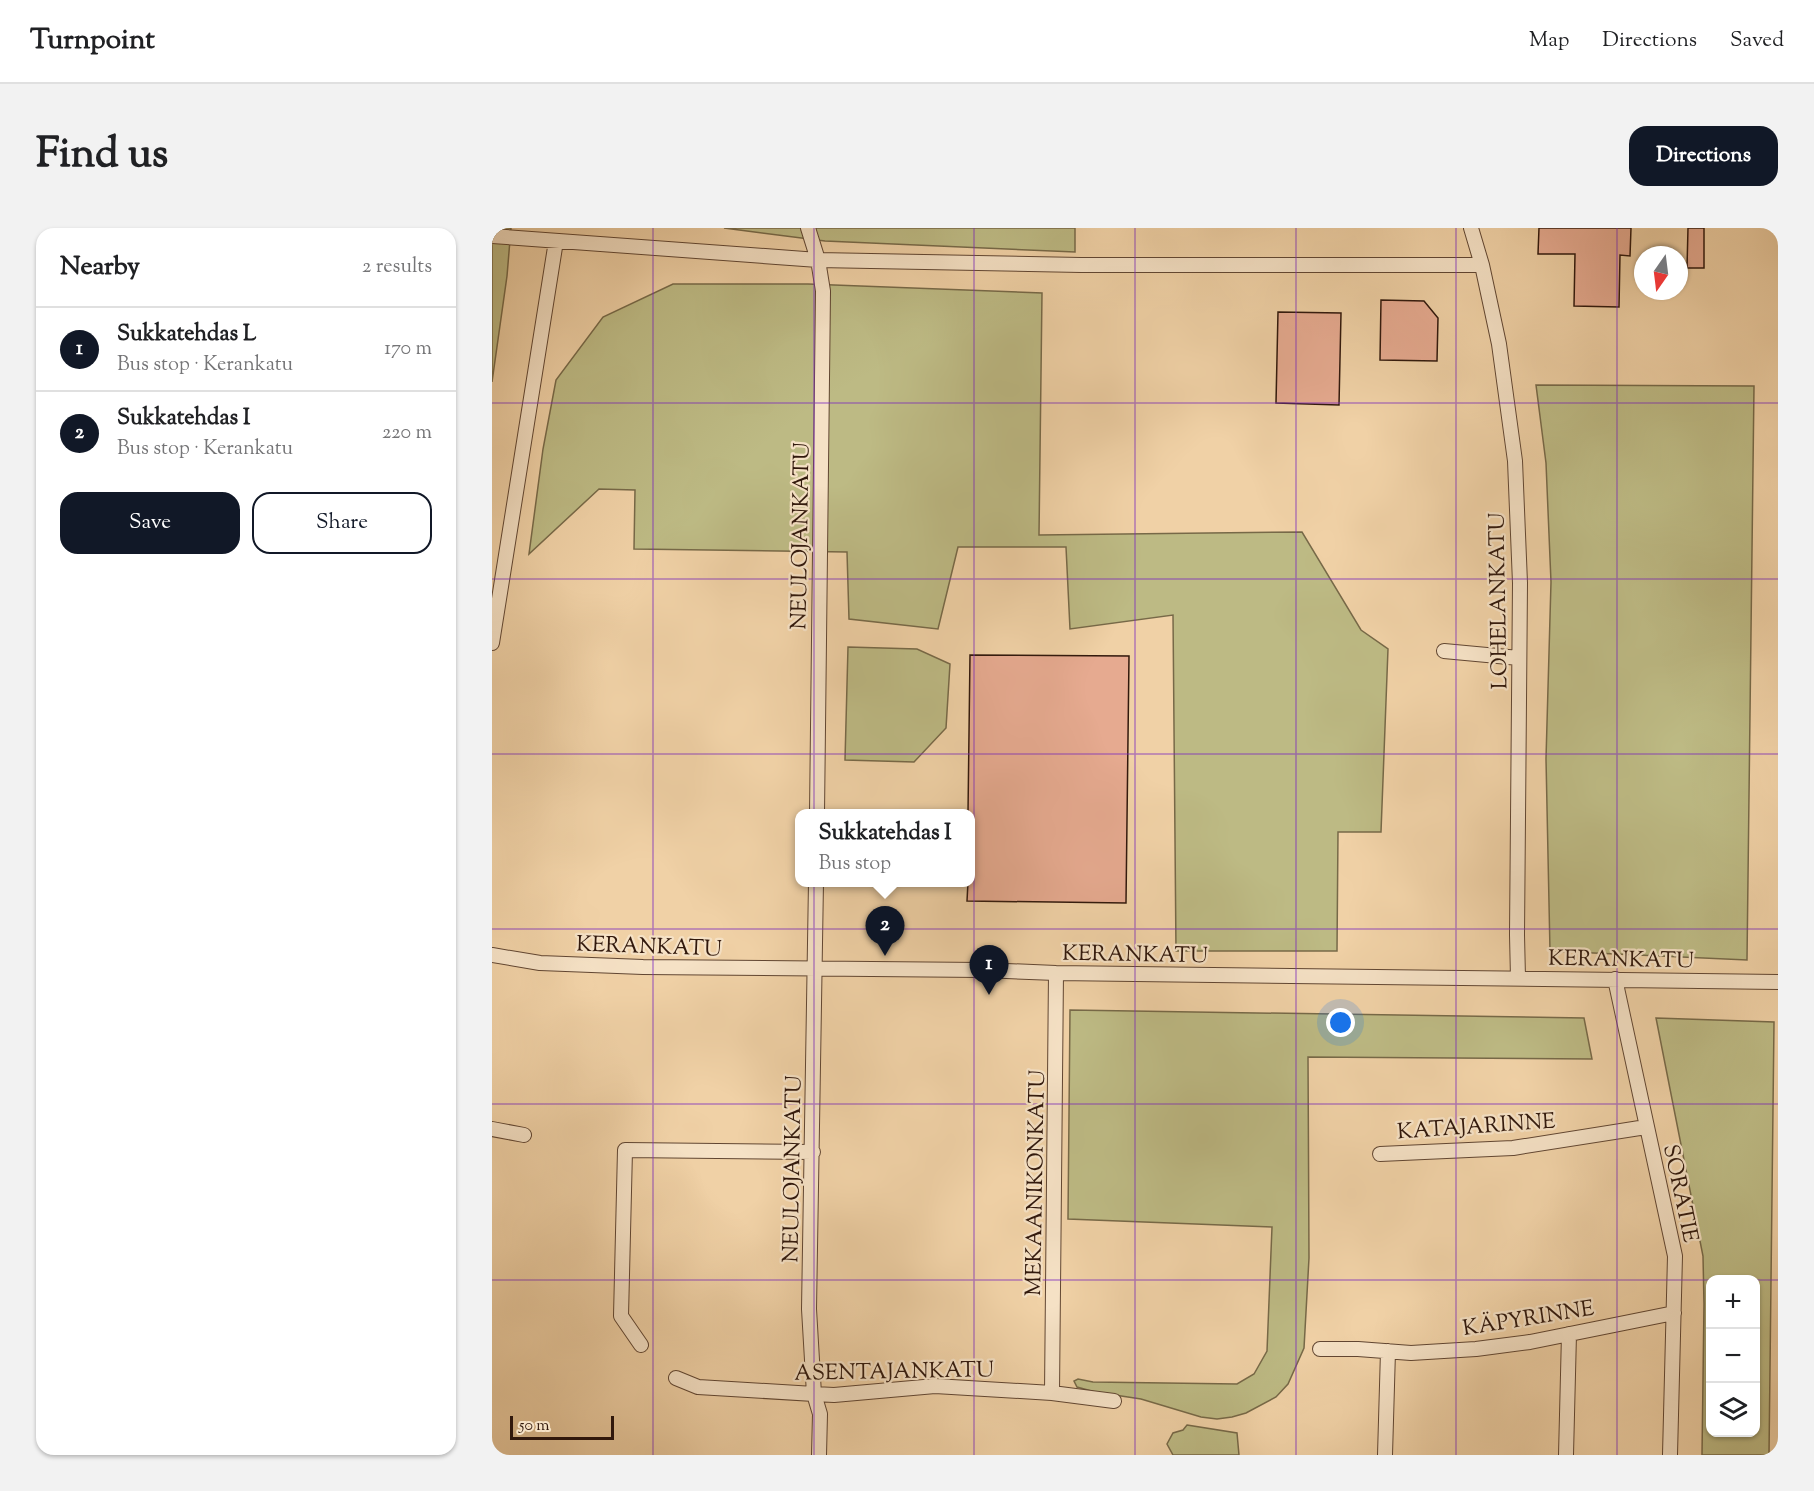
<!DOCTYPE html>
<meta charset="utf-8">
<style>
:root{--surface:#fff;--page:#f2f2f2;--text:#202124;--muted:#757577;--line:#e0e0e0;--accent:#111827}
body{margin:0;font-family:"Sorts Mill Goudy",serif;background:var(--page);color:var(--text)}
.controls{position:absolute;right:18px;bottom:18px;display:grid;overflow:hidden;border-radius:12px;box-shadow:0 2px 4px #0004}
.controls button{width:54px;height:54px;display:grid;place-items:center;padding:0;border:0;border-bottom:2px solid var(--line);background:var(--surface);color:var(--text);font:30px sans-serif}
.compass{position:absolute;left:1142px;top:18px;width:54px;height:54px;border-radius:50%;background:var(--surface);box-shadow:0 2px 4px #0004;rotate:194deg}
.scale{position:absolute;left:18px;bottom:15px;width:104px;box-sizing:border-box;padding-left:6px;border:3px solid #31180c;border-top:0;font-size:16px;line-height:21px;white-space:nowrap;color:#31180c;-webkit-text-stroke:4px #f5e1c5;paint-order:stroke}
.you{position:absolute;left:849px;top:795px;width:21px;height:21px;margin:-15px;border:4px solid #fff;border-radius:50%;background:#1a73e8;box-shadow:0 0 0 9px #1a73e833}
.badge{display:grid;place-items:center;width:39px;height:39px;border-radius:50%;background:var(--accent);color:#fff;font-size:20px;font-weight:700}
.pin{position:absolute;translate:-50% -50px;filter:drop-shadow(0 2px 3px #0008)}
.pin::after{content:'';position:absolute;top:32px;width:21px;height:18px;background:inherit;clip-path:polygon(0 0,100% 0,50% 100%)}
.popup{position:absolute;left:303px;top:581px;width:180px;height:78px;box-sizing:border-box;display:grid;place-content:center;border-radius:12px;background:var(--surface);filter:drop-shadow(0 2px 4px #0005);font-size:20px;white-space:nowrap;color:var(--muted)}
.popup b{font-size:22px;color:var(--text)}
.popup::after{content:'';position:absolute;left:50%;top:100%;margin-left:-12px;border:12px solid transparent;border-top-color:var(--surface)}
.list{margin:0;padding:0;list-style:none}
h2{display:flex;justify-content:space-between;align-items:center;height:78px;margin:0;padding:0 24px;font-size:26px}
h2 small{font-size:20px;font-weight:400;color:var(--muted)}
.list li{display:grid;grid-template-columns:39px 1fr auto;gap:18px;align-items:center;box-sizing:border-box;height:84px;padding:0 24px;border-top:2px solid var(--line)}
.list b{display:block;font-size:22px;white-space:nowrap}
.list p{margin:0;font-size:20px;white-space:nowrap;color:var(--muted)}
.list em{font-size:20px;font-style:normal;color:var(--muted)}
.actions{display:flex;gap:12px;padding:18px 24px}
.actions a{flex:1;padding:14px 0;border:2px solid var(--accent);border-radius:18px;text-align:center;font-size:21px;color:var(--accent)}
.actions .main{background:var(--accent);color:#fff}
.icon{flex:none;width:33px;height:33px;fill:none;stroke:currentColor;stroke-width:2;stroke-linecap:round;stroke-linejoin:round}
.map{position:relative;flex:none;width:1286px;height:1227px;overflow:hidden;border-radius:18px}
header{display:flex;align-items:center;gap:36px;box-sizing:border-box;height:84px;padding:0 30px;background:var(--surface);border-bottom:2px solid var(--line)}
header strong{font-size:28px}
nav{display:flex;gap:33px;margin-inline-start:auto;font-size:21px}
.intro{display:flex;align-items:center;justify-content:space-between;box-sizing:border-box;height:144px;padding:0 36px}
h1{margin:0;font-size:42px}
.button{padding:15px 27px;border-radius:18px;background:var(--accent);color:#fff;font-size:21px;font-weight:700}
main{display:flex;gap:36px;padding:0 36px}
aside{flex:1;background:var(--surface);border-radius:18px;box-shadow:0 2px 4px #0004}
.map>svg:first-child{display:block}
.green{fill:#bdba84;stroke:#776948;stroke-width:1.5;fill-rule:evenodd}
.building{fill:#e6aa90;stroke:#31180c;stroke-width:1.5}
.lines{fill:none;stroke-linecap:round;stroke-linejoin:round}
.minor-casing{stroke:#614632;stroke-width:16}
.minor{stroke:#f5e1c5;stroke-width:14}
.grid{fill:none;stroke:#7b2cbf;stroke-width:1.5;stroke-opacity:0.55}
.labels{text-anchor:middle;stroke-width:4.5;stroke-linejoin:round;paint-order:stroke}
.street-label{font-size:22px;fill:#31180c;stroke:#f5e1c5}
</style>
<header>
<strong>Turnpoint</strong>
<nav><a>Map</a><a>Directions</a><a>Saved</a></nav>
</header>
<div class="intro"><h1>Find us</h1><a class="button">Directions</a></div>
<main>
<aside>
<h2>Nearby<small>2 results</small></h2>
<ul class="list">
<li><span class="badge">1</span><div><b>Sukkatehdas L</b><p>Bus stop · Kerankatu</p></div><em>170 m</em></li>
<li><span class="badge">2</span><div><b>Sukkatehdas I</b><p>Bus stop · Kerankatu</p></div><em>220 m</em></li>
</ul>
<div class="actions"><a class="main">Save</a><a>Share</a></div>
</aside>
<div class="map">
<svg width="1286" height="1227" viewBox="0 0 1286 1227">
<rect width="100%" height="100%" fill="#f0d1a6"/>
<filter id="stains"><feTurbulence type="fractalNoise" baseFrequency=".00333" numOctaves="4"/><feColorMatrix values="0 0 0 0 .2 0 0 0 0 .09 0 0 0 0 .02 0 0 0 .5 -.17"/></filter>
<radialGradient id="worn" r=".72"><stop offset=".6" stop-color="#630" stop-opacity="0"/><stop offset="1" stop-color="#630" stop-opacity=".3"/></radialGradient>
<!-- green -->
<path class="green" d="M 0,0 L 19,0 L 15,48 L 0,154 Z
M 232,0 L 583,0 L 583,24 L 333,13 Z
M 181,56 L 316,56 L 550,65 L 547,307 L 810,304 L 869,402 L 896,421 L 889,604 L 846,604 L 845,723 L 684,723 L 681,387 L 578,401 L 574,319 L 466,319 L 446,401 L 357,391 L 355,324 L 142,321 L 143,262 L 107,261 L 37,326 L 51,221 L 64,152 L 111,89 Z
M 1044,157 L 1262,158 L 1255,732 L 1058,723 L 1054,531 L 1059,354 L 1054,235 Z
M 356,419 L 425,421 L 458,436 L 454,500 L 422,534 L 353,532 Z
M 578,782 L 1092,790 L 1100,831 L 816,829 L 817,1030 L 812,1120 L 796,1156 L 784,1169 L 754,1185 L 740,1189 L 725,1191 L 709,1189 L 649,1171 L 603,1164 L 585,1159 L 582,1153 L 586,1151 L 601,1154 L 745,1156 L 762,1146 L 775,1123 L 780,999 L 576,991 Z
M 1164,790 L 1282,794 L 1277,1227 L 1210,1227 L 1212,1076 L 1211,1028 ZM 1218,1052 L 1264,1052 L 1264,1204 L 1218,1204 Z
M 695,1197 L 745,1205 L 747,1227 L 681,1227 L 675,1216 L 681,1205 L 691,1202 Z"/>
<!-- building -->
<path class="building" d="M 1047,0 L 1139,0 L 1138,28 L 1128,27 L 1127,79 L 1082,78 L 1083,26 L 1046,26 Z
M 1196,0 L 1212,0 L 1212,40 L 1195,40 Z
M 889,72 L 932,73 L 946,90 L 945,133 L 888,132 Z
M 786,84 L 849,85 L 847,177 L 784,175 Z
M 478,427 L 637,428 L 634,675 L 475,673 L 476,654 L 478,654 L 478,585 L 476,585 Z"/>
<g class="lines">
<!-- minor casing -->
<g class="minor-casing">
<path id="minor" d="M 316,0 L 326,32 L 331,63 L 325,586
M 979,0 L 990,37 L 1007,116 L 1023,233 L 1028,355 L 1025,707 L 1026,750
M 0,8 L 326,32 L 589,37 L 990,37
M 0,415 L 64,13
M 952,423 L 1027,430
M 324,654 L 317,1081 L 322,1166 L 328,1186 L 327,1227
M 0,727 L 48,735 L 151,739 L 490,742 L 564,745 L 1286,754
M 1123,751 L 1183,1028 L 1178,1227
M 0,901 L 32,907
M 888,926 L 1021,920 L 1154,899
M 149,1117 L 129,1088 L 133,922 L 321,924
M 828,1121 L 866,1121 L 919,1125 L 984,1121 L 1038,1114 L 1182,1085
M 184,1150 L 206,1159 L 322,1166 L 342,1167 L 443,1158 L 560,1165 L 622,1173
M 560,1165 L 564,745
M 893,1227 L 896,1123
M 1074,1227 L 1077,1106"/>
</g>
<!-- minor -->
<use href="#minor" class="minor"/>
</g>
<!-- grid -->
<path class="grid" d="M 161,0 L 161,1227M 322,0 L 322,1227M 482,0 L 482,1227M 643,0 L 643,1227M 804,0 L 804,1227M 964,0 L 964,1227M 1125,0 L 1125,1227M 0,175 L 1286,175M 0,351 L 1286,351M 0,526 L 1286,526M 0,701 L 1286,701M 0,876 L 1286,876M 0,1052 L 1218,1052M 1264,1052 L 1286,1052"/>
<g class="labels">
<!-- street labels -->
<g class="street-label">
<text transform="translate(307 308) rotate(-89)" y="8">NEULOJANKATU</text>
<text transform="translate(1005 373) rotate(-91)" y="8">LOHELANKATU</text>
<text transform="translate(157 717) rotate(2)" y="8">KERANKATU</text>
<text transform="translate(643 725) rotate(1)" y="8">KERANKATU</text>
<text transform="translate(1129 730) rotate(1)" y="8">KERANKATU</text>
<text transform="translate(984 897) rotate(-4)" y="8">KATAJARINNE</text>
<text transform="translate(299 941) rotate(-89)" y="8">NEULOJANKATU</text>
<text transform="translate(542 955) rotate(-89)" y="8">MEKAANIKONKATU</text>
<text transform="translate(1190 965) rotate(78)" y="8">SORATIE</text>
<text transform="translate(1036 1089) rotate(-9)" y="8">KÄPYRINNE</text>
<text transform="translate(402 1142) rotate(-1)" y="8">ASENTAJANKATU</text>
</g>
</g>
<rect width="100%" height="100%" filter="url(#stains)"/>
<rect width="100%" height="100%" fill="url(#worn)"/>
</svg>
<div class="controls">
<button>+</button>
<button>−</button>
<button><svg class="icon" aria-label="layers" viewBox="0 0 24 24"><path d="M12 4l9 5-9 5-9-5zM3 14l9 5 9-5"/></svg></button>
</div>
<svg class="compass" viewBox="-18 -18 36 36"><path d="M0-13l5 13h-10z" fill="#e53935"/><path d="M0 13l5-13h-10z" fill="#757577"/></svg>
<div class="scale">50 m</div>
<div class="you"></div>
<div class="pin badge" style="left:497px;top:767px">1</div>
<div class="pin badge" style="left:393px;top:728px">2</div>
<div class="popup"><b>Sukkatehdas I</b>Bus stop</div>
</div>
</main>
